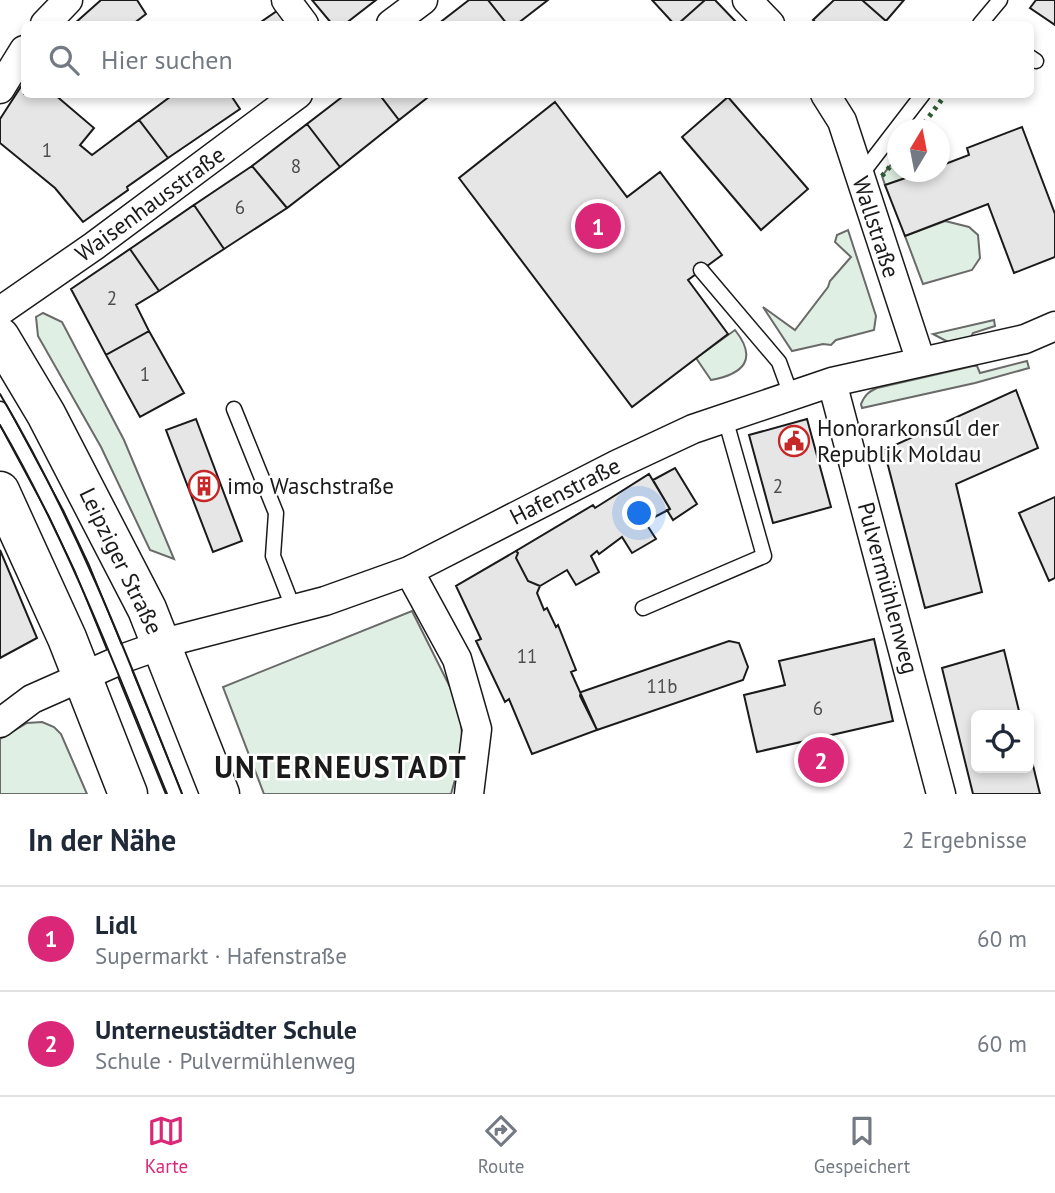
<!DOCTYPE html>
<html lang="de">
<meta charset="utf-8">
<style>
:root{--surface:#fff;--page:#f6f6f7;--text:#1f2937;--muted:#747a83;--line:#e0e1e3;--accent:#db2777}
body{margin:0;font-family:"PT Sans",sans-serif;background:var(--page);color:var(--text)}
.controls{position:absolute;right:21px;bottom:21px;display:grid;overflow:hidden;border-radius:10px;box-shadow:0 4px 10px #0003}
.controls button{width:63px;height:63px;display:grid;place-items:center;padding:0;border:0;border-bottom:2px solid var(--line);background:var(--surface);color:var(--text);font:35px sans-serif}
.compass{position:absolute;left:887px;top:119px;width:63px;height:63px;border-radius:50%;background:var(--surface);box-shadow:0 4px 10px #0003;rotate:10deg}
.you{position:absolute;left:640px;top:514px;width:24px;height:24px;margin:-18px;border:5px solid #fff;border-radius:50%;background:#1a73e8;box-shadow:0 0 0 10px #1a73e833}
.badge{display:grid;place-items:center;width:46px;height:46px;border-radius:50%;background:var(--accent);color:#fff;font-size:23px;font-weight:700}
.pin{position:absolute;translate:-50% -50%;border:4px solid #fff;box-shadow:0 2px 7px #0006}
.list{margin:0;padding:0;list-style:none}
h2{display:flex;justify-content:space-between;align-items:center;height:91px;margin:0;padding:0 28px;font-size:30px}
h2 small{font-size:23px;font-weight:400;color:var(--muted)}
.list li{display:grid;grid-template-columns:46px 1fr auto;gap:21px;align-items:center;box-sizing:border-box;height:105px;padding:0 28px;border-top:2px solid var(--line)}
.list b{display:block;font-size:26px;white-space:nowrap}
.list p{margin:0;font-size:23px;white-space:nowrap;color:var(--muted)}
.list em{font-size:23px;font-style:normal;color:var(--muted)}
.icon{flex:none;width:38px;height:38px;fill:none;stroke:currentColor;stroke-width:2;stroke-linecap:round;stroke-linejoin:round}
.map{position:relative;flex:none;width:1055px;height:794px;overflow:hidden}
.search{position:absolute;background:var(--surface);box-shadow:0 4px 10px #0003;left:21px;right:21px;top:21px;height:77px;display:flex;align-items:center;gap:18px;box-sizing:border-box;padding:0 24px;border-radius:10px;color:var(--muted);font-size:26px}
.sheet{height:301px;background:var(--surface)}
nav{display:flex;justify-content:space-around;align-items:center;box-sizing:border-box;height:98px;border-top:2px solid var(--line);background:var(--surface);font-size:19px;color:var(--muted)}
nav a{display:grid;justify-items:center;gap:4px}
nav .on{color:var(--accent)}
.map>svg:first-child{display:block}
.green{fill:#e0efe3;stroke:#6a6a6a;stroke-width:2}
.building{fill:#e6e6e6;stroke:#1a1a1a;stroke-width:2}
.lines{fill:none;stroke-linecap:round;stroke-linejoin:round}
.service-casing{stroke:#1a1a1a;stroke-width:17}
.minor-casing{stroke:#1a1a1a;stroke-width:31}
.secondary-casing{stroke:#1a1a1a;stroke-width:41}
.service{stroke:#fff;stroke-width:14}
.minor{stroke:#fff;stroke-width:28}
.secondary{stroke:#fff;stroke-width:38}
.tram{stroke:#1a1a1a;stroke-width:2}
.hedge{stroke:#2b5a34;stroke-width:5;stroke-dasharray:3.5 5;stroke-linecap:butt}
.labels{text-anchor:middle;stroke-width:5;stroke-linejoin:round;paint-order:stroke}
.number-label{font-size:19px;fill:#4d4d4d}
.street-label{font-size:23px;fill:#1a1a1a;stroke:#fff}
.poi-label{font-size:23px;fill:#1a1a1a;stroke:#fff;text-anchor:start}
.district-label{font-size:30px;font-weight:bold;letter-spacing:2px;fill:#1a1a1a;stroke:#fff}
</style>
<div class="map">
<svg width="1055" height="794" viewBox="0 0 1055 794">
<rect width="100%" height="100%" fill="#fff"/>
<!-- green -->
<path class="green" d="M 897,157 L 898,172 L 923,172 L 885,185 L 882,176 Z
M 945,221 L 969,227 L 978,235 L 980,258 L 972,270 L 923,284 L 905,236 Z
M 848,230 L 876,316 L 874,330 L 836,340 L 831,345 L 823,344 L 792,351 L 763,307 L 795,330 L 828,287 L 830,281 L 851,257 L 835,242 L 837,235 Z
M 43,313 L 62,322 L 124,440 L 174,559 L 150,550 L 101,447 L 38,336 L 36,317 Z
M 994,320 L 995,326 L 973,333 L 967,345 L 950,343 L 933,334 Z
M 735,330 C 758,359 744,374 711,380 L 696,358 Z
M 1027,361 L 1029,368 L 975,383 L 862,408 L 861,404 C 865,395 868,392 877,388 L 973,366 L 977,366 L 980,373 Z
M 412,611 L 460,707 L 463,751 L 451,794 L 264,794 L 223,687 Z
M 42,722 L 54,727 L 61,734 L 87,794 L 0,794 L 0,739 L 27,723 Z"/>
<!-- building -->
<path class="building" d="M 101,0 L 137,0 L 146,14 L 133,24 L 74,24 Z
M 312,0 L 376,0 L 345,24 L 332,24 Z
M 469,0 L 488,0 L 507,24 L 438,24 Z
M 488,0 L 548,0 L 517,24 L 507,24 Z
M 652,0 L 705,0 L 678,24 L 674,24 Z
M 705,0 L 715,0 L 738,24 L 678,24 Z
M 834,0 L 862,0 L 886,21 L 883,24 L 818,24 L 813,20 Z
M 862,0 L 904,0 L 886,21 Z
M 1036,0 L 1055,0 L 1055,25 L 1030,8 Z
M 277,11 L 286,24 L 258,24 Z
M 24,82 L 24,94 L 54,94 L 94,128 L 80,145 L 92,155 L 139,120 L 168,158 L 127,187 L 128,190 L 83,222 L 55,188 L 0,143 L 0,119 Z
M 174,94 L 230,94 L 240,109 L 168,158 L 139,120 Z
M 346,94 L 379,94 L 399,120 L 340,167 L 307,124 Z
M 379,94 L 432,94 L 399,120 Z
M 728,97 L 808,189 L 761,230 L 682,137 Z
M 555,102 L 627,197 L 660,172 L 722,255 L 688,280 L 728,334 L 632,407 L 459,178 Z
M 307,124 L 340,167 L 287,208 L 252,166 Z
M 1022,127 L 1055,214 L 1055,257 L 1014,273 L 988,204 L 905,236 L 885,185 L 923,172 L 940,172 L 940,166 L 969,155 L 967,148 Z
M 252,166 L 287,208 L 224,249 L 194,205 Z
M 194,205 L 224,249 L 159,291 L 130,249 Z
M 130,249 L 159,291 L 136,305 L 149,331 L 106,355 L 71,289 Z
M 149,331 L 184,393 L 140,417 L 106,355 Z
M 1016,390 L 1038,448 L 956,484 L 982,592 L 925,608 L 884,450 Z
M 196,419 L 242,541 L 213,552 L 166,430 Z
M 807,419 L 831,507 L 773,523 L 749,435 Z
M 675,468 L 697,504 L 673,520 L 667,510 L 670,509 L 653,480 Z
M 649,474 L 670,509 L 645,522 L 656,539 L 632,553 L 622,537 L 599,554 L 597,551 L 591,556 L 599,572 L 576,585 L 567,570 L 540,586 L 528,581 L 516,558 L 518,553 L 516,551 L 593,505 L 595,508 Z
M 1055,497 L 1055,578 L 1049,581 L 1019,513 Z
M 0,550 L 37,638 L 0,658 Z
M 516,551 L 518,553 L 516,558 L 528,581 L 540,586 L 537,593 L 544,610 L 547,608 L 556,627 L 558,625 L 576,670 L 571,672 L 597,730 L 532,754 L 509,699 L 505,702 L 476,641 L 481,639 L 456,586 Z
M 874,639 L 893,721 L 757,752 L 744,695 L 785,685 L 779,661 Z
M 729,641 L 739,643 L 748,667 L 743,680 L 597,730 L 580,696 L 581,692 Z
M 1004,650 L 1020,715 L 976,715 L 976,768 L 1029,768 L 1029,749 L 1040,794 L 973,794 L 942,668 Z"/>
<g class="lines">
<!-- service casing -->
<g class="service-casing">
<path id="service" d="M 980,24 L 1000,0
M 1030,57 L 1036,61
M 860,176 L 923,94
M 701,270 L 779,362 L 791,395
M 0,409 L 56,513 L 82,568 L 174,794
M 234,409 L 276,513 L 273,556 L 294,610
M 643,608 L 764,556 L 725,418"/>
</g>
<!-- minor casing -->
<g class="minor-casing">
<path id="minor" d="M 286,0 L 304,24
M 747,0 L 770,24
M 45,24 L 68,0
M 391,24 L 423,0
M 0,89 L 24,50
M 825,94 L 842,121 L 921,362
M 0,311 L 94,246 L 298,94
M 832,382 L 941,794
M 409,571 L 457,659 L 477,729 L 469,794
M 0,723 L 32,699 L 127,657 L 175,640 L 325,601 L 409,571 L 616,465 L 693,429 L 832,382 L 1025,339 L 1055,326"/>
</g>
<!-- secondary casing -->
<g class="secondary-casing">
<path id="secondary" d="M 0,337 L 46,414 L 147,609 L 220,794
M 0,491 L 67,638 L 128,794"/>
</g>
<!-- service -->
<use href="#service" class="service"/>
<!-- minor -->
<use href="#minor" class="minor"/>
<!-- secondary -->
<use href="#secondary" class="secondary"/>
<!-- tram -->
<path class="tram" d="M 0,394 C 75,520 128,657 182,794
M 0,425 C 68,542 116,669 167,794"/>
<!-- hedge -->
<path class="hedge" d="M 919,130 L 946,94
M 882,176 L 898,157"/>
</g>
<!-- icons -->
<defs>
<g id="civic-ring" transform="scale(1.575)"><circle r="9.5" fill="#fff" stroke="#c62828" stroke-width="1.5"/><path d="M-.6-6.5H3V-4.5H.6V-3L4-1V1h2V6H-6V1h2V-1L-.6-3ZM-1.2 2.5V6h2.4V2.5Z" fill="#c62828"/></g>
<g id="building-ring" transform="scale(1.575)"><circle r="9.5" fill="#fff" stroke="#c62828" stroke-width="1.5"/><path d="M-4-6H4V6H1V3H-1V6H-4ZM-2.5-4.3h1.7v1.8h-1.7ZM.8-4.3h1.7v1.8H.8ZM-2.5-1h1.7V.8h-1.7ZM.8-1h1.7V.8H.8Z" fill="#c62828"/></g>
</defs>
<g fill-rule="evenodd">
<use href="#civic-ring" x="794" y="441"/>
<use href="#building-ring" x="204" y="486"/>
</g>
<g class="labels">
<!-- number labels -->
<g class="number-label">
<text x="47" y="157">1</text>
<text x="296" y="173">8</text>
<text x="240" y="214">6</text>
<text x="112" y="305">2</text>
<text x="145" y="381">1</text>
<text x="778" y="493">2</text>
<text x="527" y="663">11</text>
<text x="662" y="693">11b</text>
<text x="818" y="715">6</text>
</g>
<!-- street labels -->
<g class="street-label">
<text transform="translate(150 204) rotate(-36)" y="8">Waisenhausstraße</text>
<text transform="translate(876 227) rotate(72)" y="8">Wallstraße</text>
<text transform="translate(565 491) rotate(-27)" y="8">Hafenstraße</text>
<text transform="translate(121 561) rotate(64)" y="8">Leipziger Straße</text>
<text transform="translate(888 588) rotate(75)" y="8">Pulvermühlenweg</text>
</g>
<!-- poi labels -->
<g class="poi-label">
<text x="817" y="436">Honorarkonsul der<tspan x="817" dy="26">Republik Moldau</tspan></text>
<text x="227" y="494">imo Waschstraße</text>
</g>
<!-- district labels -->
<g class="district-label">
<text x="341" y="778">UNTERNEUSTADT</text>
</g>
</g>
</svg>
<div class="controls">
<button><svg class="icon" aria-label="locate" viewBox="0 0 24 24"><circle cx="12" cy="12" r="6"/><path d="M12 2v4M12 18v4M2 12h4M18 12h4"/></svg></button>
</div>
<svg class="compass" viewBox="-18 -18 36 36"><path d="M0-13l5 13h-10z" fill="#e53935"/><path d="M0 13l5-13h-10z" fill="#747a83"/></svg>
<div class="you"></div>
<div class="pin badge" style="left:598px;top:226px">1</div>
<div class="pin badge" style="left:821px;top:760px">2</div>
<div class="search"><svg class="icon" aria-label="search" viewBox="0 0 24 24"><circle cx="10" cy="10" r="6"/><path d="M15 15l6 6"/></svg>Hier suchen</div>
</div>
<section class="sheet">
<h2>In der Nähe<small>2 Ergebnisse</small></h2>
<ul class="list">
<li><span class="badge">1</span><div><b>Lidl</b><p>Supermarkt · Hafenstraße</p></div><em>60 m</em></li>
<li><span class="badge">2</span><div><b>Unterneustädter Schule</b><p>Schule · Pulvermühlenweg</p></div><em>60 m</em></li>
</ul>
</section>
<nav>
<a class="on"><svg class="icon" aria-label="map" viewBox="0 0 24 24"><path d="M3 6l6-2 6 2 6-2v14l-6 2-6-2-6 2zM9 4v14M15 6v14"/></svg>Karte</a>
<a><svg class="icon" aria-label="directions" viewBox="0 0 24 24"><path d="M12 3l9 9-9 9-9-9zM9 14v-3h6M13 9l2 2-2 2"/></svg>Route</a>
<a><svg class="icon" aria-label="saved" viewBox="0 0 24 24"><path d="M7 4h10v16l-5-4-5 4z"/></svg>Gespeichert</a>
</nav>
